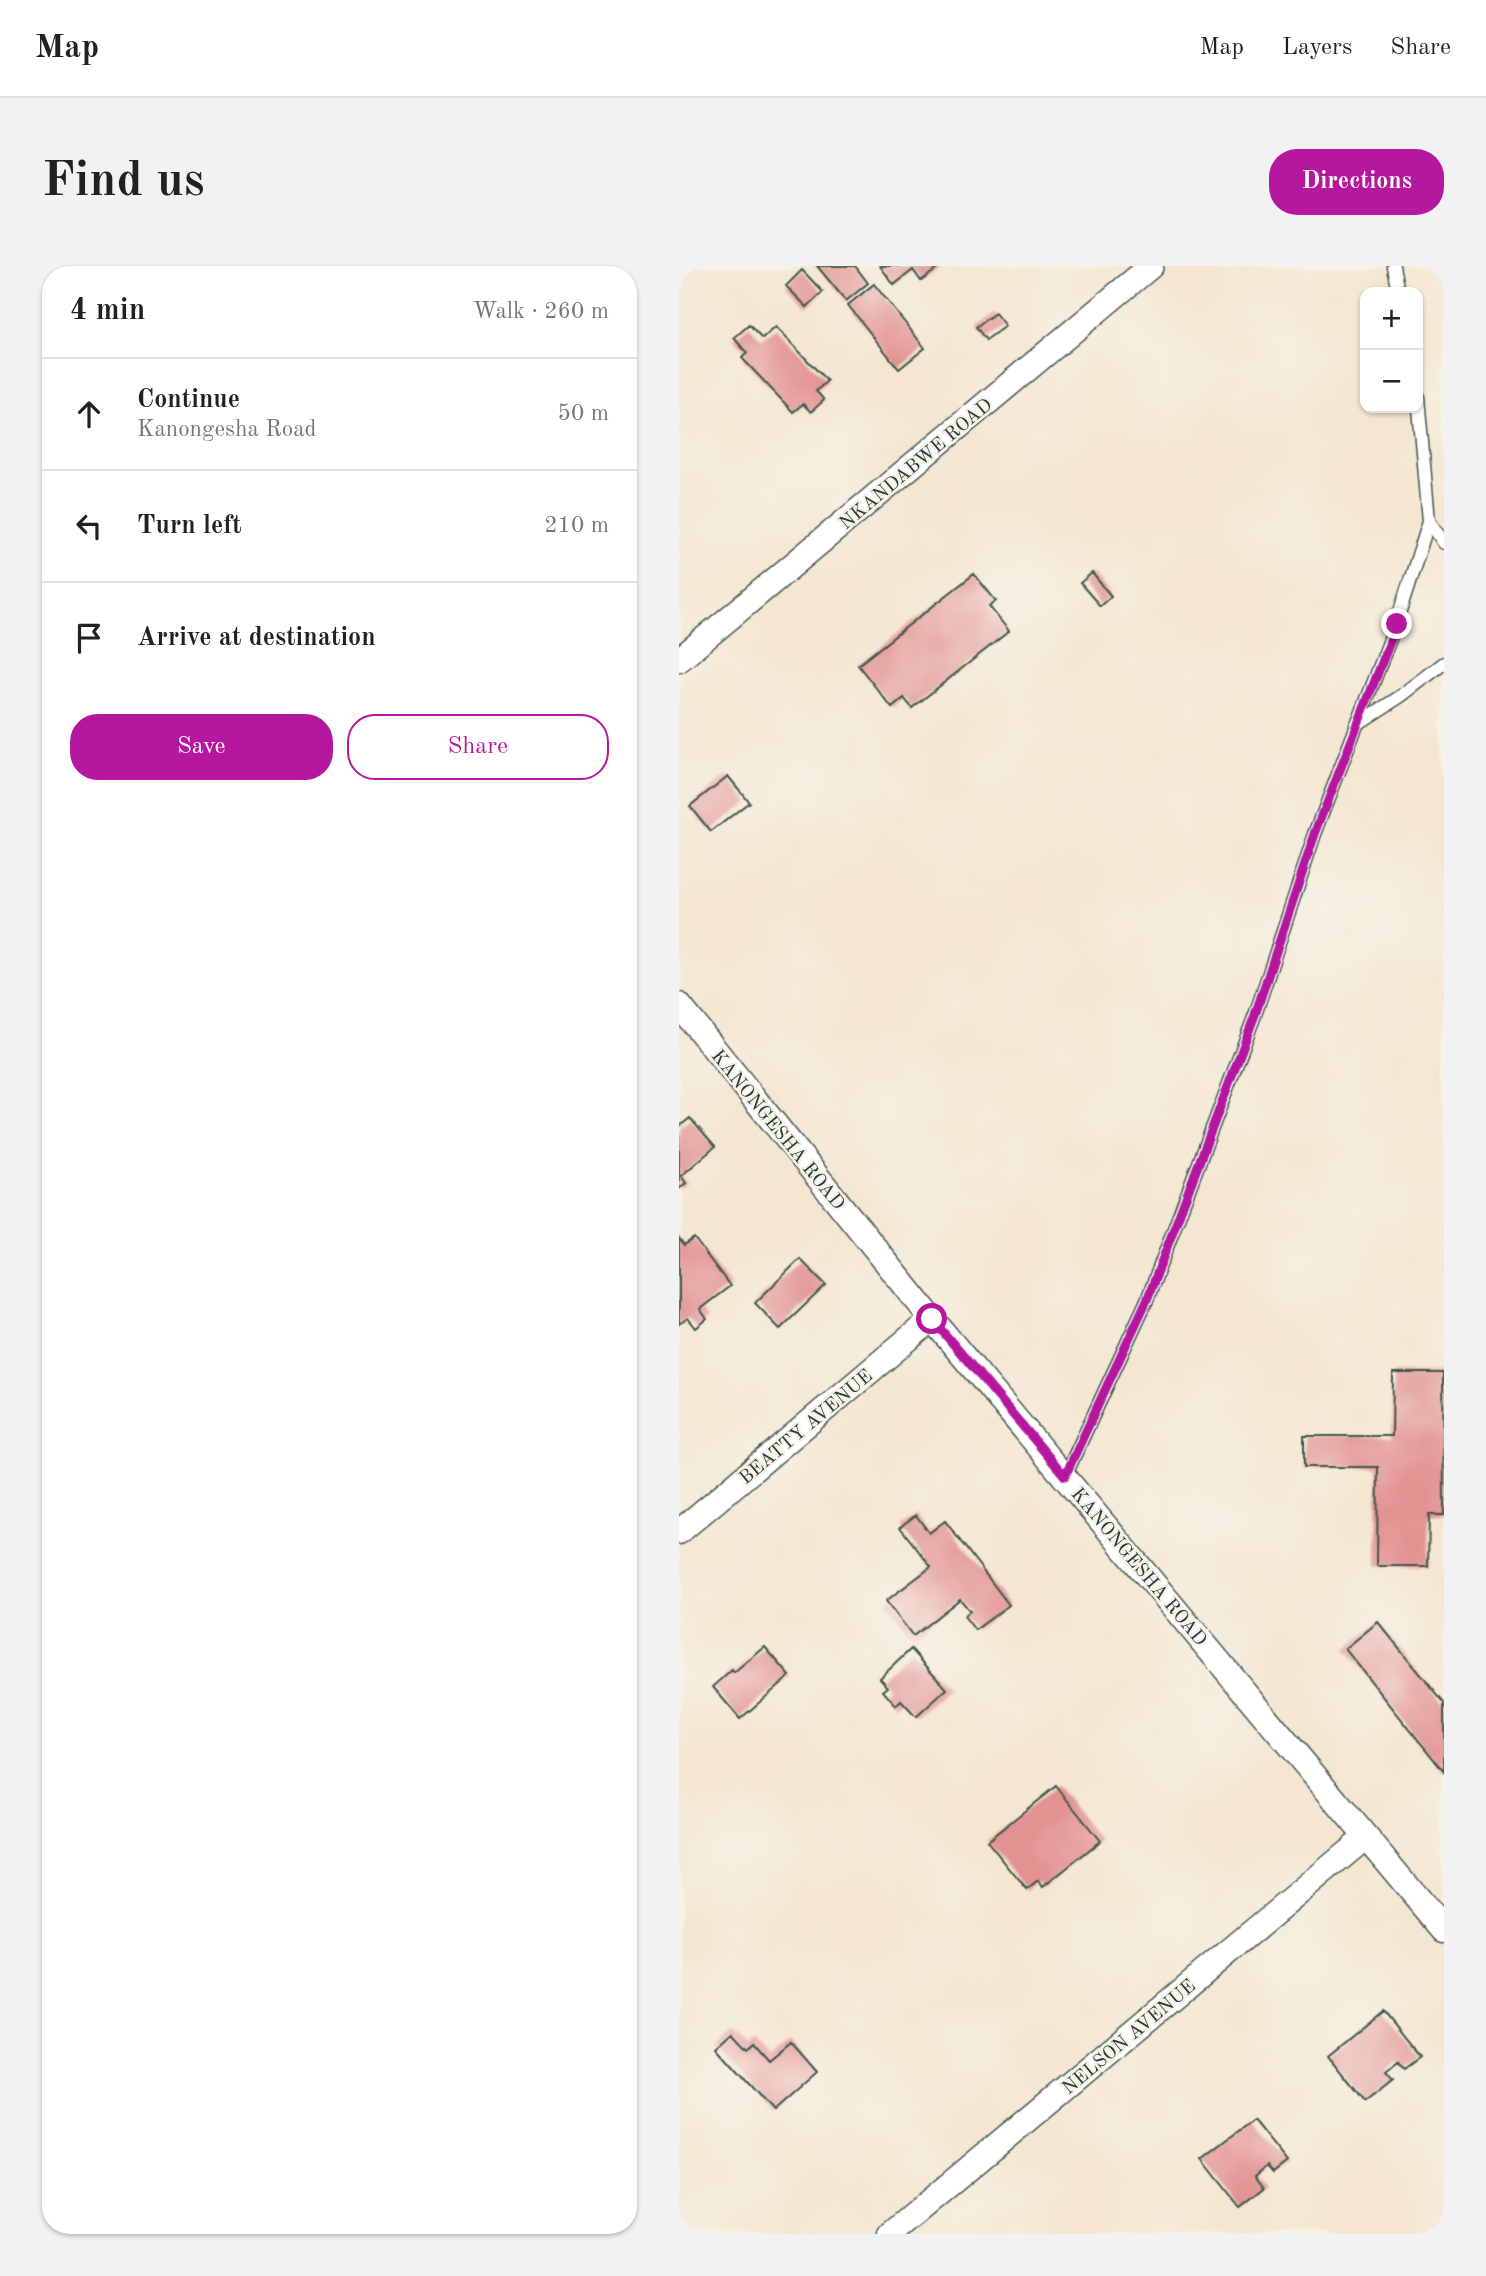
<!DOCTYPE html>
<meta charset="utf-8">
<style>
:root{--surface:#fff;--page:#f2f2f2;--text:#202124;--muted:#757577;--line:#e0e0e0;--accent:#b5179e}
body{margin:0;font-family:"Old Standard TT",serif;background:var(--page);color:var(--text)}
.controls{position:absolute;right:21px;top:21px;display:grid;overflow:hidden;border-radius:14px;box-shadow:0 2px 5px #0004}
.controls button{width:63px;height:63px;display:grid;place-items:center;padding:0;border:0;border-bottom:2px solid var(--line);background:var(--surface);color:var(--text);font:35px sans-serif}
.stop{position:absolute;width:21px;height:21px;margin:-16px;border:5px solid #b5179e;border-radius:50%;background:#fff}
.stop.end{background:#b5179e;border-color:#fff;box-shadow:0 2px 7px #0008}
.list{margin:0;padding:0;list-style:none}
h2{display:flex;justify-content:space-between;align-items:center;height:91px;margin:0;padding:0 28px;font-size:30px}
h2 small{font-size:23px;font-weight:400;color:var(--muted)}
.list li{display:grid;grid-template-columns:46px 1fr auto;gap:21px;align-items:center;box-sizing:border-box;height:112px;padding:0 28px;border-top:2px solid var(--line)}
.list b{display:block;font-size:26px;white-space:nowrap}
.list p{margin:0;font-size:23px;white-space:nowrap;color:var(--muted)}
.list em{font-size:23px;font-style:normal;color:var(--muted)}
.actions{display:flex;gap:14px;padding:21px 28px}
.actions a{flex:1;padding:16px 0;border:2px solid var(--accent);border-radius:28px;text-align:center;font-size:24px;color:var(--accent)}
.actions .main{background:var(--accent);color:#fff}
.icon{flex:none;width:38px;height:38px;fill:none;stroke:currentColor;stroke-width:2;stroke-linecap:round;stroke-linejoin:round}
.map{position:relative;flex:none;width:765px;height:1968px;overflow:hidden;border-radius:28px}
header{display:flex;align-items:center;gap:42px;box-sizing:border-box;height:98px;padding:0 35px;background:var(--surface);border-bottom:2px solid var(--line)}
header strong{font-size:33px}
nav{display:flex;gap:38px;margin-inline-start:auto;font-size:24px}
.intro{display:flex;align-items:center;justify-content:space-between;box-sizing:border-box;height:168px;padding:0 42px}
h1{margin:0;font-size:49px}
.button{padding:18px 32px;border-radius:28px;background:var(--accent);color:#fff;font-size:24px;font-weight:700}
main{display:flex;gap:42px;padding:0 42px}
aside{flex:1;background:var(--surface);border-radius:28px;box-shadow:0 2px 5px #0004}
.map>svg:first-child{display:block}
.building{fill:#e29291}
.lines{fill:none;stroke-linecap:round;stroke-linejoin:round}
.service-casing{stroke:#3f564b;stroke-width:15}
.minor-casing{stroke:#3f564b;stroke-width:27}
.service{stroke:#fff;stroke-width:12}
.minor{stroke:#fff;stroke-width:24}
.route{stroke:#b5179e;stroke-width:9}
.labels{text-anchor:middle;stroke-width:5;stroke-linejoin:round;paint-order:stroke}
.street-label{font-size:19px;fill:#1f3d34;stroke:#f7f3e8}
</style>
<header>
<strong>Map</strong>
<nav><a>Map</a><a>Layers</a><a>Share</a></nav>
</header>
<div class="intro"><h1>Find us</h1><a class="button">Directions</a></div>
<main>
<aside>
<h2>4 min<small>Walk · 260 m</small></h2>
<ul class="list">
<li><svg class="icon" aria-label="ahead" viewBox="0 0 24 24"><path d="M12 20V5M6 11l6-6 6 6"/></svg><div><b>Continue</b><p>Kanongesha Road</p></div><em>50 m</em></li>
<li><svg class="icon" aria-label="left" viewBox="0 0 24 24"><path d="M17 20v-9H6M10 6l-5 5 5 5"/></svg><div><b>Turn left</b></div><em>210 m</em></li>
<li><svg class="icon" aria-label="arrive" viewBox="0 0 24 24"><path d="M6 21V4h12l-3 4 3 4H6"/></svg><div><b>Arrive at destination</b></div></li>
</ul>
<div class="actions"><a class="main">Save</a><a>Share</a></div>
</aside>
<div class="map">
<svg width="765" height="1968" viewBox="0 0 765 1968">
<rect width="100%" height="100%" fill="#f7f3e8"/>
<filter id="ink" filterUnits="userSpaceOnUse"><feTurbulence type="fractalNoise" baseFrequency=".0143" numOctaves="2"/><feDisplacementMap in="SourceGraphic" scale="14" xChannelSelector="R" yChannelSelector="G"/><feConvolveMatrix kernelMatrix="1 2 1 2 8 2 1 2 1" color-interpolation-filters="sRGB"/></filter>
<filter id="wash" filterUnits="userSpaceOnUse"><feTurbulence type="fractalNoise" baseFrequency=".00686" numOctaves="4" result="noise"/><feDisplacementMap in="SourceGraphic" scale="28" xChannelSelector="R" yChannelSelector="G"/><feGaussianBlur stdDeviation="1.57" result="paint"/><feColorMatrix in="noise" values="0 0 0 0 0 0 0 0 0 0 0 0 0 0 0 0 0 1.4 0 .05"/><feComposite in="paint" operator="in"/></filter>
<g filter="url(#wash)">
<rect width="100%" height="100%" fill="#f4e6d0"/>
<g id="blocks">
<!-- building -->
<path class="building" d="M 138,0 L 176,0 L 189,17 L 167,35 Z
M 201,0 L 262,0 L 242,15 L 234,4 L 215,19 Z
M 123,4 L 144,26 L 128,41 L 107,20 Z
M 195,18 L 246,82 L 220,103 L 169,39 Z
M 316,47 L 326,60 L 307,74 L 297,61 Z
M 70,59 L 83,73 L 97,61 L 148,115 L 137,125 L 145,134 L 132,146 L 124,138 L 114,146 L 63,92 L 68,87 L 55,72 Z
M 413,307 L 432,330 L 421,340 L 401,317 Z
M 295,308 L 317,335 L 310,340 L 330,365 L 233,442 L 225,432 L 213,442 L 179,399 Z
M 49,510 L 70,536 L 32,566 L 11,540 Z
M 11,852 L 36,881 L 2,910 L 7,917 L 0,923 L 0,861 Z
M 0,972 L 5,979 L 15,972 L 51,1020 L 21,1043 L 28,1053 L 17,1062 L 9,1052 L 0,1058 Z
M 121,993 L 147,1019 L 101,1063 L 76,1037 Z
M 714,1107 L 764,1107 L 765,1249 L 750,1249 L 749,1300 L 698,1300 L 699,1201 L 625,1201 L 625,1170 L 713,1170 Z
M 237,1249 L 250,1267 L 266,1255 L 330,1339 L 296,1364 L 285,1350 L 291,1345 L 281,1333 L 234,1370 L 207,1335 L 252,1301 L 221,1261 Z
M 699,1356 L 765,1437 L 765,1506 L 666,1383 Z
M 86,1381 L 111,1410 L 61,1453 L 34,1421 L 53,1404 L 55,1407 Z
M 232,1383 L 268,1423 L 237,1451 L 222,1435 L 217,1440 L 204,1425 L 209,1421 L 201,1412 Z
M 377,1520 L 421,1575 L 364,1621 L 359,1615 L 348,1624 L 308,1575 Z
M 704,1745 L 741,1791 L 725,1803 L 719,1796 L 707,1806 L 714,1814 L 686,1836 L 649,1790 Z
M 54,1766 L 69,1782 L 75,1777 L 90,1794 L 112,1776 L 138,1806 L 94,1845 L 37,1781 Z
M 574,1854 L 608,1896 L 594,1907 L 588,1900 L 576,1910 L 585,1922 L 561,1941 L 523,1893 Z"/>
</g>
</g>
<g filter="url(#ink)">
<use href="#blocks" fill-opacity="0" stroke="#3f564b" stroke-width="2"/>
<g class="lines">
<!-- service casing -->
<g class="service-casing">
<path id="service" d="M 714,0 L 719,26
M 750,255 L 765,277
M 677,459 L 722,430 L 765,397
M 386,1210 L 468,1034 L 576,749 L 636,568 L 717,358 L 750,255 L 739,131"/>
</g>
<!-- minor casing -->
<g class="minor-casing">
<path id="minor" d="M 0,394 L 472,0
M 0,739 L 253,1053 L 765,1664
M 0,1266 L 253,1053
M 211,1968 L 687,1571"/>
</g>
<!-- service -->
<use href="#service" class="service"/>
<!-- minor -->
<use href="#minor" class="minor"/>
</g>
</g>
<g class="lines" filter="url(#ink)">
<!-- route -->
<path class="route" d="M 253,1053 L 386,1210 L 468,1034 L 576,749 L 636,568 L 718,358"/>
</g>
<g class="labels">
<!-- street labels -->
<g class="street-label">
<text transform="translate(236 197) rotate(-40)" y="7">NKANDABWE ROAD</text>
<text transform="translate(100 863) rotate(51)" y="7">KANONGESHA ROAD</text>
<text transform="translate(126 1160) rotate(-40)" y="7">BEATTY AVENUE</text>
<text transform="translate(461 1300) rotate(50)" y="7">KANONGESHA ROAD</text>
<text transform="translate(449 1770) rotate(-40)" y="7">NELSON AVENUE</text>
</g>
</g>
</svg>
<div class="controls">
<button>+</button>
<button>−</button>
</div>
<div class="stop" style="left:253px;top:1053px"></div>
<div class="stop end" style="left:718px;top:358px"></div>
</div>
</main>
